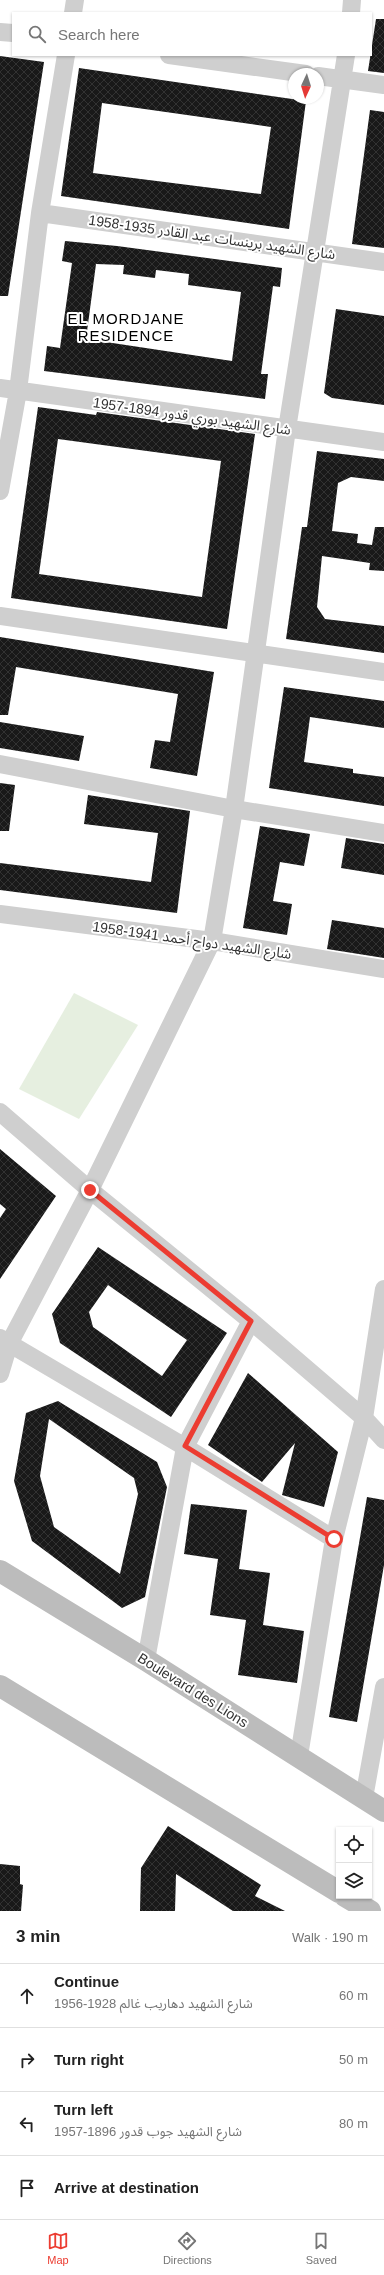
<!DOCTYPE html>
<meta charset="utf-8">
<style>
:root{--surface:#fff;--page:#f6f6f6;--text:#222;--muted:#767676;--line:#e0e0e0;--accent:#ec3c31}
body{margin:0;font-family:Arial,"Noto Sans Arabic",sans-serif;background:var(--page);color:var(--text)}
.controls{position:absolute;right:12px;bottom:12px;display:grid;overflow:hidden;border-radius:0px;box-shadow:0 1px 3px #0004}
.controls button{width:36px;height:36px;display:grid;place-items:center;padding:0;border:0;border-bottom:1px solid var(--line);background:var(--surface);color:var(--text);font:20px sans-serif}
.compass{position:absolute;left:288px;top:68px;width:36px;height:36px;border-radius:50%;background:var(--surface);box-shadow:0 1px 3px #0004;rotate:184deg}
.stop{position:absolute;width:12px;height:12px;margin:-9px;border:3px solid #ec3c31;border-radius:50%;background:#fff}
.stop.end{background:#ec3c31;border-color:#fff;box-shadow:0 1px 4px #0008}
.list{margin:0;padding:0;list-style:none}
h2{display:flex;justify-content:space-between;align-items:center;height:52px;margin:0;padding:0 16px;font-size:17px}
h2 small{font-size:13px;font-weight:400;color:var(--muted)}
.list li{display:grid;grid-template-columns:26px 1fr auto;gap:12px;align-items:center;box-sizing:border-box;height:64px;padding:0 16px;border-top:1px solid var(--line)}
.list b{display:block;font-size:15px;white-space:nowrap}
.list p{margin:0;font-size:13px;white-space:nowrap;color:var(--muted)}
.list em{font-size:13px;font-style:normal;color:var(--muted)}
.icon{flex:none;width:22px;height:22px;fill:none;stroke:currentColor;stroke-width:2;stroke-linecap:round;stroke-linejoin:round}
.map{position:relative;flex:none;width:384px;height:1911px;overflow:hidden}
.search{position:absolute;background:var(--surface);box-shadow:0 1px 3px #0004;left:12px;right:12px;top:12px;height:44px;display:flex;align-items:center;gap:10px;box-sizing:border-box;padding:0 14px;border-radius:0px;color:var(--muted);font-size:15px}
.sheet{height:308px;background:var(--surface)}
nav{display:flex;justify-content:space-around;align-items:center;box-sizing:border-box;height:56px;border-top:1px solid var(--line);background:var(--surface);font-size:11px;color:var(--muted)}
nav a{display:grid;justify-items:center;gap:2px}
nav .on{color:var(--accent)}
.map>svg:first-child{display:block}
.pitch{fill:#e6efe0}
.building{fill:url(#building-cross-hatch);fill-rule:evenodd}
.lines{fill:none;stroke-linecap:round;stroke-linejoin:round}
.street{stroke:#cfcfcf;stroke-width:18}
.secondary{stroke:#bcbcbc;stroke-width:22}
.route{stroke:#ec3c31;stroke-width:5}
.labels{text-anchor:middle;stroke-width:4;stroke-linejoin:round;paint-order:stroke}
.street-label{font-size:14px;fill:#323232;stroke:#fff}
.neighbourhood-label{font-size:15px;letter-spacing:1px;fill:#000;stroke:#fff}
</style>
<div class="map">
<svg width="384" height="1911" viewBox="0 0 384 1911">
<defs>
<pattern id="building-cross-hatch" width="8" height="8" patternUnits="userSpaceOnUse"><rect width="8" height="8" fill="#191919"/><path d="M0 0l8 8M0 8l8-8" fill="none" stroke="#323232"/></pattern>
</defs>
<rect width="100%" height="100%" fill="#fff"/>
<!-- pitch -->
<path class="pitch" d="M 74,993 L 138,1025 L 79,1119 L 19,1089 Z"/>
<!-- building -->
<path class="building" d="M 376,19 L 384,19 L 384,73 L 368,71 Z
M 0,56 L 44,62 L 8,296 L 0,296 Z
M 79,68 L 306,101 L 289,229 L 61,196 ZM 102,103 L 271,127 L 261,194 L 93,173 Z
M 370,110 L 384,112 L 384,248 L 352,244 Z
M 65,241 L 117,246 L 282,268 L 280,287 L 273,286 L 261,374 L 268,374 L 265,399 L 44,371 L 47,346 L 60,348 L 72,263 L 62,261 ZM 96,264 L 124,265 L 123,274 L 155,278 L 156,270 L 189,274 L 188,285 L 241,292 L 232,361 L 86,339 Z
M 336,309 L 384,316 L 384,405 L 332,398 L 324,393 Z
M 38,407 L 96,415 L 97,412 L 255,434 L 227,629 L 11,598 ZM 58,439 L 221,461 L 202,597 L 39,574 Z
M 317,451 L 384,459 L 384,481 L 351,477 L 338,483 L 332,531 L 358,534 L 357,543 L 372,545 L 375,527 L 384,527 L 384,571 L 369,570 L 370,563 L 322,556 L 317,607 L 325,619 L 384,626 L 384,653 L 286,639 L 302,527 L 307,527 Z
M 0,637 L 214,672 L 197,776 L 150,768 L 155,740 L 170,742 L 178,694 L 16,667 L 8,715 L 0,715 Z
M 284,687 L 384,701 L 384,728 L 310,717 L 304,762 L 353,769 L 353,773 L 384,777 L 384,806 L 269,788 Z
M 0,722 L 84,736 L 79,761 L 0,748 Z
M 0,783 L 15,785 L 9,831 L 0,831 Z
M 88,795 L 190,811 L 177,913 L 0,890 L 0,863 L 151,882 L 158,833 L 84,824 Z
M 260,826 L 310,834 L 304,866 L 280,862 L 273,901 L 292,904 L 287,935 L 243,928 Z
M 346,838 L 384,844 L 384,875 L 341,868 Z
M 332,920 L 384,928 L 384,958 L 327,949 Z
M 0,1149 L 56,1196 L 0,1279 L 0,1218 L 6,1209 L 0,1204 Z
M 98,1247 L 227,1333 L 171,1417 L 60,1343 L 52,1314 ZM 108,1285 L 187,1340 L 162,1376 L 93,1327 L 89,1312 Z
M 248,1373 L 338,1452 L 324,1507 L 282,1495 L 295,1443 L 262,1482 L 208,1445 Z
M 58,1401 L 157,1462 L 167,1487 L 145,1597 L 122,1608 L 32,1541 L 14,1481 L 26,1413 ZM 49,1419 L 134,1478 L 138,1494 L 120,1574 L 54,1527 L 40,1476 Z
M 367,1497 L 384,1500 L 384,1565 L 357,1722 L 329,1717 Z
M 191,1504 L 247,1510 L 239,1569 L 270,1573 L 263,1625 L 304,1631 L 297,1683 L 238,1675 L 246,1620 L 210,1615 L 218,1559 L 184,1554 Z
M 168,1826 L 261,1885 L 255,1896 L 285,1911 L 233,1911 L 176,1874 L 175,1911 L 140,1911 L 141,1868 Z
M 0,1864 L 20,1866 L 20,1884 L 23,1885 L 21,1911 L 0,1911 Z"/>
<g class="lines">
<!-- street -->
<path class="street" d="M 73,13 L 75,0
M 351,13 L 352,0
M 0,32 L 13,33
M 169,55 L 306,74
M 318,76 L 384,85
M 40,213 L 384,262
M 0,388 L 384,442
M 0,491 L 18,391 L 40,213 L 66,55
M 0,616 L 384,672
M 0,764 L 234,809 L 384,833
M 0,914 L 212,941 L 384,969
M 0,1112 L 90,1190 L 251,1321 L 364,1418 L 384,1440
M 0,1338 L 185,1447 L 334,1539
M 0,1374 L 9,1344 L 90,1190 L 212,941 L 234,809 L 287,429 L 346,55
M 146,1660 L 185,1447 L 251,1321
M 299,1756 L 334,1539 L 364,1418 L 384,1289
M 364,1798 L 384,1687"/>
<!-- secondary -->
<path class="secondary" d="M 0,1571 L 146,1660 L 384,1811
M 0,1686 L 339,1892
M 345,1896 L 370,1911"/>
</g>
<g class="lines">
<!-- route -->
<path class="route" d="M 90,1190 L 251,1321 L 185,1446 L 334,1539"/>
</g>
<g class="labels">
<!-- street labels -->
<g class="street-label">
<text transform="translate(212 237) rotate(8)" y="5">شارع الشهيد برينسات عبد القادر 1935-1958</text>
<text transform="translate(192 416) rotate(8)" y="5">شارع الشهيد بوري قدور 1894-1957</text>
<text transform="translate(192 940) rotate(8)" y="5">شارع الشهيد دواح أحمد 1941-1958</text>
<text transform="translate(193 1690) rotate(32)" y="5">Boulevard des Lions</text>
</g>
<!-- neighbourhood labels -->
<g class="neighbourhood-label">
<text x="126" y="324">EL MORDJANE<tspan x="126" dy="17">RESIDENCE</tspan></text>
</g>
</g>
</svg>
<div class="controls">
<button><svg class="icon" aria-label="locate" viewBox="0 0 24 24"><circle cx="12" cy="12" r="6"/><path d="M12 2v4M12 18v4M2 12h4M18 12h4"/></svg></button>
<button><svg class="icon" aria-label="layers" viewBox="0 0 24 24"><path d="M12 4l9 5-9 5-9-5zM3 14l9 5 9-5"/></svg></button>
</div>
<svg class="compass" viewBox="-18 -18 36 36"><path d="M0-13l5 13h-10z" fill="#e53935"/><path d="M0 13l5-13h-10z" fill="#767676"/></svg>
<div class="stop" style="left:334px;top:1539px"></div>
<div class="stop end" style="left:90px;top:1190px"></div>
<div class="search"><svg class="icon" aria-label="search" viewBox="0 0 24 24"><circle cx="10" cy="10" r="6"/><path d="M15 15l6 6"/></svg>Search here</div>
</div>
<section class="sheet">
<h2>3 min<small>Walk · 190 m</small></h2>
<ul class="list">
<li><svg class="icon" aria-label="ahead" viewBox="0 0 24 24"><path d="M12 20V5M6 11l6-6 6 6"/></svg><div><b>Continue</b><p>شارع الشهيد دهاريب غالم 1928-1956</p></div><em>60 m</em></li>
<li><svg class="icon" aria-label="right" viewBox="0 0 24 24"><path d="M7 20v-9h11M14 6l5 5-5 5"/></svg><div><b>Turn right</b></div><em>50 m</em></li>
<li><svg class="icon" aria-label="left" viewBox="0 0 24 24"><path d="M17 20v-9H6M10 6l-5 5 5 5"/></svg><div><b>Turn left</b><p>شارع الشهيد جوب قدور 1896-1957</p></div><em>80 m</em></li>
<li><svg class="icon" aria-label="arrive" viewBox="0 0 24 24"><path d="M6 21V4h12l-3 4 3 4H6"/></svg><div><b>Arrive at destination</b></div></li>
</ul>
</section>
<nav>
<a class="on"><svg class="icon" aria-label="map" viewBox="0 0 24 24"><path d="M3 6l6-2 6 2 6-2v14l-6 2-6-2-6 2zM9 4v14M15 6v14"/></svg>Map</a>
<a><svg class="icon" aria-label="directions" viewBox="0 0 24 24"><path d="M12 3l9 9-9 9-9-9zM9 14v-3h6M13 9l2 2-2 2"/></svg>Directions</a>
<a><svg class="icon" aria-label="saved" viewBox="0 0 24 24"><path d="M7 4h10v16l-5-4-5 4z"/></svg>Saved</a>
</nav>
